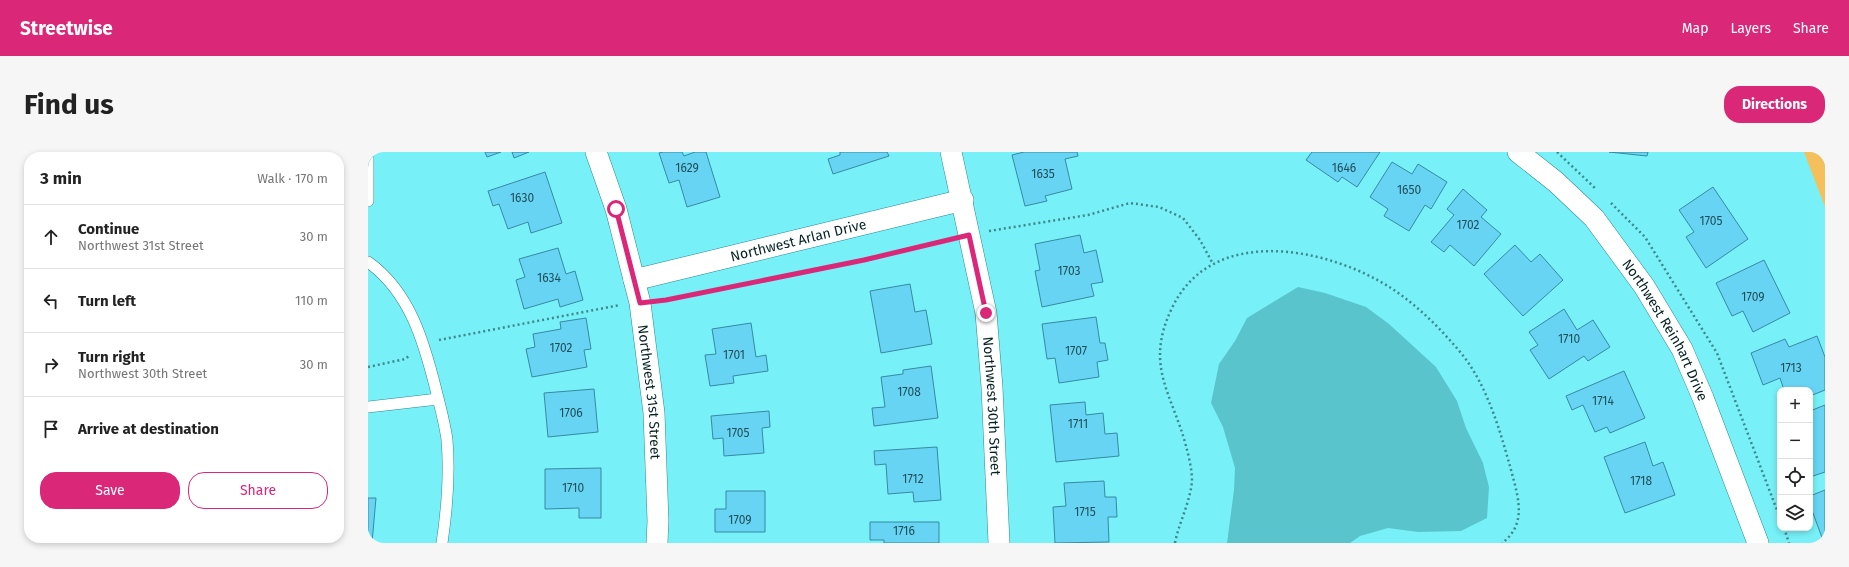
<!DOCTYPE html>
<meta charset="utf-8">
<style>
:root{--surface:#fff;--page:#f6f6f6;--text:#222;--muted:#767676;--line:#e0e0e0;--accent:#db2777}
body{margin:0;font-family:"Fira Sans",sans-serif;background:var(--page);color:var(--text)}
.controls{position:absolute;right:12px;bottom:12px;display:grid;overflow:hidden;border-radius:8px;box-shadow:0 2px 6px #0003}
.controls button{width:36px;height:36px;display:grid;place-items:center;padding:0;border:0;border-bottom:1px solid var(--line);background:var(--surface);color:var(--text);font:20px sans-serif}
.stop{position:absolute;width:12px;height:12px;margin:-9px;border:3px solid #db2777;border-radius:50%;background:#fff}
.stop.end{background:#db2777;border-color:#fff;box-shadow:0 1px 4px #0008}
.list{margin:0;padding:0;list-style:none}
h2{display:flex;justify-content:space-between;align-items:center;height:52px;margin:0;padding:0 16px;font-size:17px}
h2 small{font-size:13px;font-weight:400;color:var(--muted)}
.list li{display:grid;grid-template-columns:26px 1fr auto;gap:12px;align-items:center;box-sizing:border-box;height:64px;padding:0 16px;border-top:1px solid var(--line)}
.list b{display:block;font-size:15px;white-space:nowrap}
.list p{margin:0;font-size:13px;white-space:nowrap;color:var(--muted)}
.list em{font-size:13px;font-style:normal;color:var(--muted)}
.actions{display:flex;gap:8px;padding:12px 16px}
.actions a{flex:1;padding:9px 0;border:1px solid var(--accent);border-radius:16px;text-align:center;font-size:14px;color:var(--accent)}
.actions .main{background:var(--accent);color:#fff}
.icon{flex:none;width:22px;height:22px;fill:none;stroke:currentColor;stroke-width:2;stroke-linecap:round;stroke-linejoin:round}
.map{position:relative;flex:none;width:1457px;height:391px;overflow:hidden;border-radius:16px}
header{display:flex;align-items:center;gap:24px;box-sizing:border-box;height:56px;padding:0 20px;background:var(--accent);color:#fff}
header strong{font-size:19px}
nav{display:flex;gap:22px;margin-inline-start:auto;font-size:14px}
.intro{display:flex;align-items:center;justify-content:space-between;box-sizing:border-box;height:96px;padding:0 24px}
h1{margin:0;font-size:28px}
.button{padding:10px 18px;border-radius:16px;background:var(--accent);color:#fff;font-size:14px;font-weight:700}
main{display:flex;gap:24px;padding:0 24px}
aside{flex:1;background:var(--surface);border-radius:16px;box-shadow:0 2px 6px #0003}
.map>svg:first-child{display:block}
.green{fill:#f5c05c}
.water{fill:#59c4cb}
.building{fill:#68d4f4;stroke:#368aa2}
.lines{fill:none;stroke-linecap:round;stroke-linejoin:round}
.service-casing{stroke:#2a8b90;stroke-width:12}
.minor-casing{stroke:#2a8b90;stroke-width:22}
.path{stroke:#3e888b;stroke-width:2.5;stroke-dasharray:2 3;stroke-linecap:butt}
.service{stroke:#fff;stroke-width:11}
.minor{stroke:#fff;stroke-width:21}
.route{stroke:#db2777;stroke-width:5}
.labels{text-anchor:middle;stroke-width:3;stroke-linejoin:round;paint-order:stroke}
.number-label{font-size:12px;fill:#1e4e57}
.street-label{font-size:14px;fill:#062223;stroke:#9ef9fe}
</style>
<header>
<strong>Streetwise</strong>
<nav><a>Map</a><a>Layers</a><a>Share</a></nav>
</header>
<div class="intro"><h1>Find us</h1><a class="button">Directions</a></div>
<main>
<aside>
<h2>3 min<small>Walk · 170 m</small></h2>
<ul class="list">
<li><svg class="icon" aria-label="ahead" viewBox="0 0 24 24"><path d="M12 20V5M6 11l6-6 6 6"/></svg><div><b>Continue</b><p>Northwest 31st Street</p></div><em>30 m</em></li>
<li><svg class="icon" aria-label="left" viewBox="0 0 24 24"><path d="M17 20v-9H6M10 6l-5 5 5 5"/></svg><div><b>Turn left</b></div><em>110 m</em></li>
<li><svg class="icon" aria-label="right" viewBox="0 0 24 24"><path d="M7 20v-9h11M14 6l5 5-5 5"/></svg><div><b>Turn right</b><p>Northwest 30th Street</p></div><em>30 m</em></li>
<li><svg class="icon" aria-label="arrive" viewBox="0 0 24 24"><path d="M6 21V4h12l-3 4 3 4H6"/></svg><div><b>Arrive at destination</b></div></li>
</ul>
<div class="actions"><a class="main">Save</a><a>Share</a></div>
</aside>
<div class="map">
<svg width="1457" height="391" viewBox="0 0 1457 391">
<rect width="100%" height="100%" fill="#77f0f7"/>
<!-- green -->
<path class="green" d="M 1436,0 L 1457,0 L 1457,55 Z"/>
<!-- water -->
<path class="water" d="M 930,135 L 957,141 L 998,155 L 1021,172 L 1068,215 L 1089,249 L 1098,276 L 1115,311 L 1121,335 L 1119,366 L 1093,379 L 1050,380 L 1020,376 L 992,384 L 982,391 L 859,391 L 866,338 L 867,316 L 855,275 L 843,251 L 851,212 L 867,189 L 879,166 Z"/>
<!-- building -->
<path class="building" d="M 117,0 L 133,0 L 119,5 Z
M 144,0 L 161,0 L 146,6 Z
M 295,0 L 314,0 L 316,4 L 327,0 L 338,0 L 352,45 L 319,55 L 311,28 L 301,31 L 291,1 Z
M 472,0 L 519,0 L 521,4 L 465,22 L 460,7 L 472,3 Z
M 656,0 L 709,0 L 710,4 L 697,7 L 704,37 L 677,44 L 679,49 L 657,54 L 644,3 Z
M 944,0 L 1012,0 L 989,35 L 974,25 L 970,30 L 938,8 Z
M 1241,0 L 1280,0 L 1279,4 Z
M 1024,10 L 1044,22 L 1050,12 L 1079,30 L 1063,57 L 1057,53 L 1041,79 L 1016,64 L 1020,57 L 1002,45 Z
M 177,20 L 194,71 L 163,81 L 160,70 L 140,77 L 131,52 L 125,54 L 120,39 Z
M 1345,35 L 1380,87 L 1338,116 L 1318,85 L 1326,80 L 1311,58 Z
M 1095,37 L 1119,58 L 1113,65 L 1133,82 L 1106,114 L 1082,93 L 1076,100 L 1063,90 L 1086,63 L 1079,57 Z
M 712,83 L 716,101 L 728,98 L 735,130 L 723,132 L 726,144 L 674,155 L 667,119 L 672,118 L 667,92 Z
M 1147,93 L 1163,110 L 1172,102 L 1195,128 L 1155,164 L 1116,122 Z
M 190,96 L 198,122 L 207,119 L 215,148 L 192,155 L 190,147 L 156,157 L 148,128 L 157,125 L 151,107 Z
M 1396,108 L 1422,161 L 1385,180 L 1375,159 L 1364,164 L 1348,131 Z
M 542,132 L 547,160 L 558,158 L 564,192 L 513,201 L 502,139 Z
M 1196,157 L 1209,178 L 1225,168 L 1242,195 L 1220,209 L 1216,204 L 1181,227 L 1162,198 L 1170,193 L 1161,180 Z
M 728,165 L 732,191 L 737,191 L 740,208 L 729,210 L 731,225 L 691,231 L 687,206 L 679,207 L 674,172 Z
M 218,166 L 223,197 L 216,198 L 219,215 L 164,225 L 158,197 L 167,195 L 165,182 L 193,177 L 192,170 Z
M 383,171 L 388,205 L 398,203 L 400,219 L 365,224 L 366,231 L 342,234 L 337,203 L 348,202 L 344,177 Z
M 1449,184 L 1457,205 L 1457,238 L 1442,244 L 1442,238 L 1416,238 L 1412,226 L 1395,233 L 1383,201 L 1417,187 L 1421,195 Z
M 563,214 L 570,266 L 506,274 L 504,256 L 517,255 L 513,225 L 535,222 L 535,218 Z
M 1256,219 L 1277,266 L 1242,281 L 1239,275 L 1227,280 L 1215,253 L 1204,258 L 1198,244 Z
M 226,237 L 230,280 L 180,285 L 176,241 Z
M 717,250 L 718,263 L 735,261 L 737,282 L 749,281 L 751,304 L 688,310 L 682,253 Z
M 1457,253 L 1457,320 L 1442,325 L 1442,259 Z
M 401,259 L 402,275 L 394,276 L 396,301 L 356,304 L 355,286 L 345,287 L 343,264 Z
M 1277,290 L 1285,314 L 1295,310 L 1307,343 L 1257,361 L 1236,305 Z
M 569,295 L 573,348 L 546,350 L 545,340 L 520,342 L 518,312 L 507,313 L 506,299 Z
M 233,316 L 233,366 L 211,366 L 211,356 L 177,357 L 177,317 Z
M 736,329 L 737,345 L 748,345 L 749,365 L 740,365 L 741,390 L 687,391 L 685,355 L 698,354 L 696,331 Z
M 1457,338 L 1457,391 L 1456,391 L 1442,353 L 1442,344 Z
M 358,339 L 397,339 L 397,380 L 347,380 L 347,357 L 358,357 Z
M 0,346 L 8,346 L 4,391 L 0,391 Z
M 502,370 L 571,370 L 571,391 L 516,391 L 516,388 L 502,388 Z"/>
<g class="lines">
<!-- service casing -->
<g class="service-casing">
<path id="service" d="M 0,0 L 0,49
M 0,110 C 42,140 56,190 68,238 C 72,254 77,272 79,288 C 82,323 79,357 74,391
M 0,255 L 70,247"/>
</g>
<!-- minor casing -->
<g class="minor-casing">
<g id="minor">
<path id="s1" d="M 228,0 L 248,57 L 272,151 L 286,261 L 290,369 L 289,391"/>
<path id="s2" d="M 583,0 L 618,161 L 624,235 L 631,391"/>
<path id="s3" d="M 1150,0 L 1188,30 L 1226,66 L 1276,134 L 1314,197 L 1335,246 L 1390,391"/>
<path id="s4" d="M 266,128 L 595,48"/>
</g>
</g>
<!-- path -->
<path class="path" d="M 1189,0 L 1228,37
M 1243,51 L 1277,85 L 1349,201 L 1412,366
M 621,79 L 720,63 L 762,51 L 791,55 L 815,66 L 832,88 L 845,112
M 293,149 L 496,108 L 581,88
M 71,188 L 252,153
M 0,215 L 37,207 L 42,203
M 1416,376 L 1421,391
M 807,391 C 811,370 822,351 824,329 C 824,318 821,305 818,294 C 804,241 776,214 804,156 C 844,72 959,95 1023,136 C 1050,154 1072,176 1093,201 C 1119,233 1131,276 1142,314 C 1149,342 1161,371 1134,391"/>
<!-- service -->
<use href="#service" class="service"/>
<!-- minor -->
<use href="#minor" class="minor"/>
</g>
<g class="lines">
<!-- route -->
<path class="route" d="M 248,57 L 272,151 L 298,148 L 496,108 L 601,83 L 618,161"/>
</g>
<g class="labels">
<!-- number labels -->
<g class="number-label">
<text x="319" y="20">1629</text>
<text x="976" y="20">1646</text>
<text x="675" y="26">1635</text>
<text x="1041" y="42">1650</text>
<text x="154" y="50">1630</text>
<text x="1343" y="73">1705</text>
<text x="1100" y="77">1702</text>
<text x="701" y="123">1703</text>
<text x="181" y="130">1634</text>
<text x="1385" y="149">1709</text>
<text x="1201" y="191">1710</text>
<text x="193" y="200">1702</text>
<text x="708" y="203">1707</text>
<text x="366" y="207">1701</text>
<text x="1423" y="220">1713</text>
<text x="541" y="244">1708</text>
<text x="1235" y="253">1714</text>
<text x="203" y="265">1706</text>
<text x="710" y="276">1711</text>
<text x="370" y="285">1705</text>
<text x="545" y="331">1712</text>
<text x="1273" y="333">1718</text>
<text x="205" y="340">1710</text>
<text x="717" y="364">1715</text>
<text x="372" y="372">1709</text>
<text x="536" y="383">1716</text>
</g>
<!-- street labels -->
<g class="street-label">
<text dy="5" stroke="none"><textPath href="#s4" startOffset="169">Northwest Arlan Drive</textPath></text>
<text dy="5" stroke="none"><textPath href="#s3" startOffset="234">Northwest Reinhart Drive</textPath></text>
<text dy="5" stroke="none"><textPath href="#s1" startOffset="247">Northwest 31st Street</textPath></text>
<text dy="5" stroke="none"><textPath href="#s2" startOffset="258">Northwest 30th Street</textPath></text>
</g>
</g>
</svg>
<div class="controls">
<button>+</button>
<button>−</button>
<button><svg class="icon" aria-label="locate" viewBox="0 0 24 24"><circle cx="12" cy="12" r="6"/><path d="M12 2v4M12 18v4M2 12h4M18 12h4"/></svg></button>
<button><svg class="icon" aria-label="layers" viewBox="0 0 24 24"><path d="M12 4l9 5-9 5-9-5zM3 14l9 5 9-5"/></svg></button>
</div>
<div class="stop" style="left:248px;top:57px"></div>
<div class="stop end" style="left:618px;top:161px"></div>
</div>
</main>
